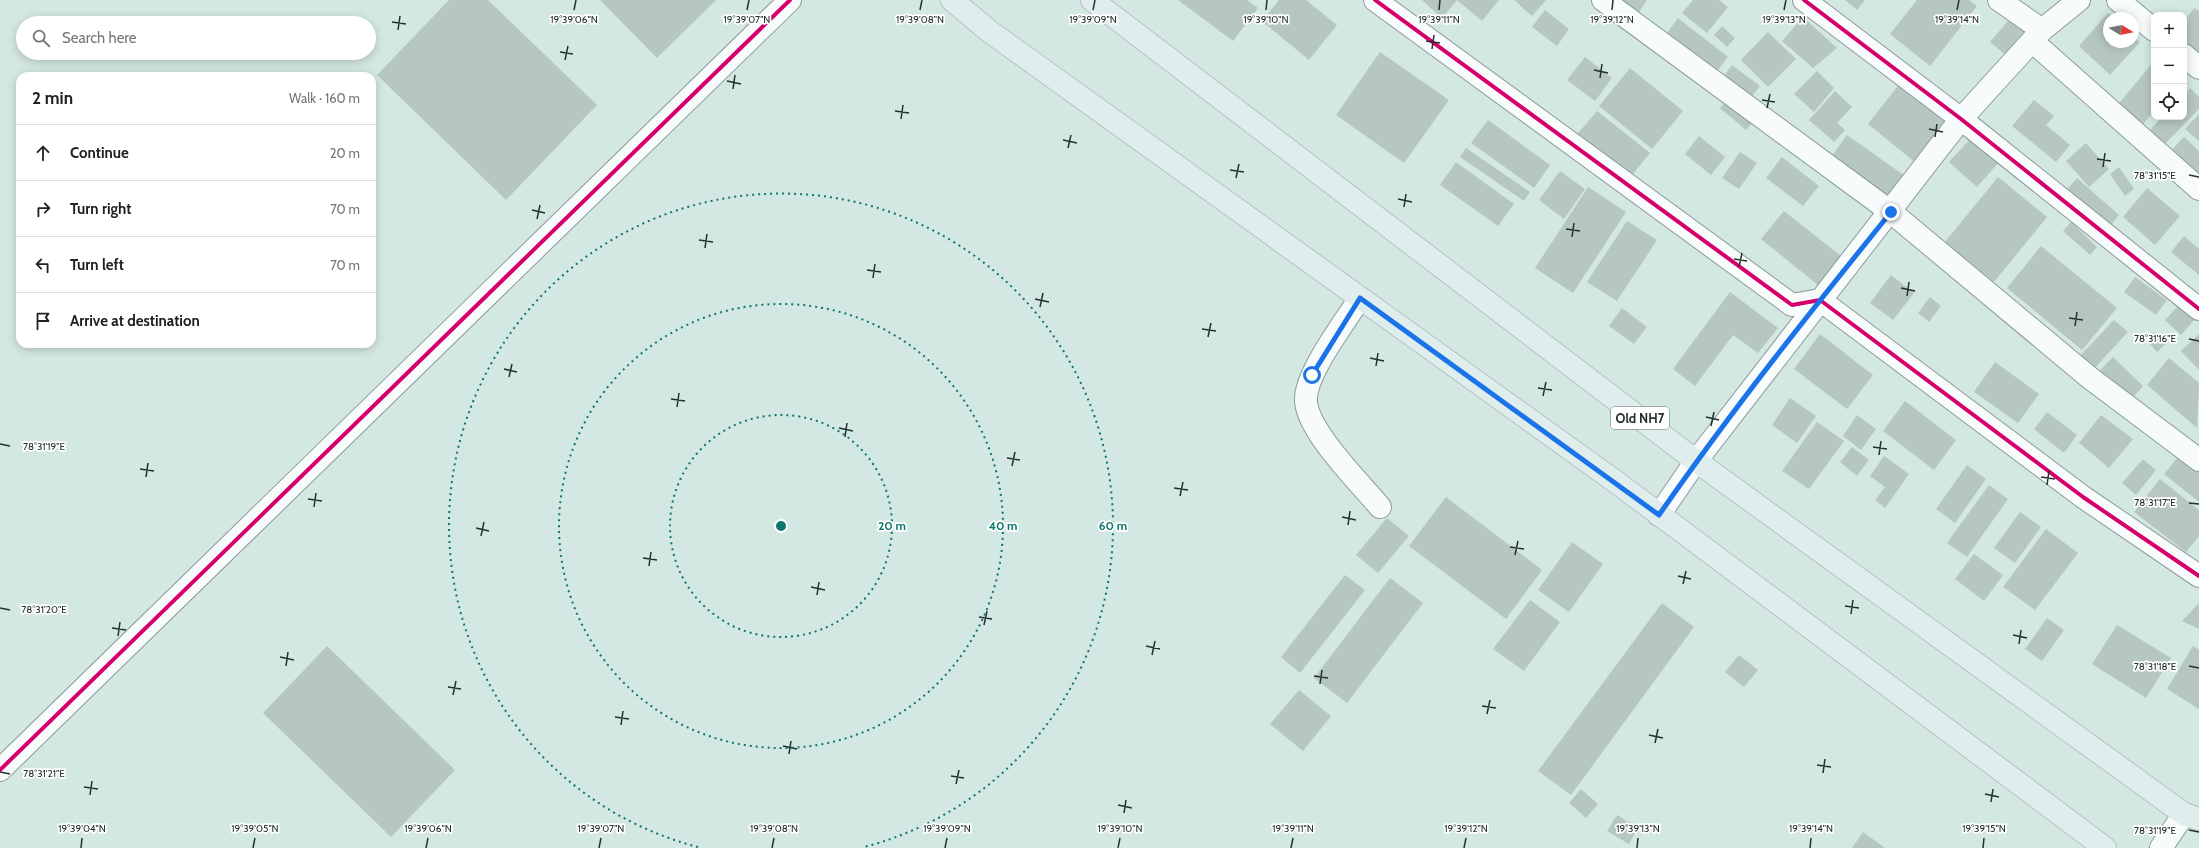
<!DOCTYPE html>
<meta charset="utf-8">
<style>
:root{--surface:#fff;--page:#f6f6f6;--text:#222;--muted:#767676;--line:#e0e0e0}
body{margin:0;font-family:Cabin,sans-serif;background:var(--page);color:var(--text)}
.controls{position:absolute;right:12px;top:12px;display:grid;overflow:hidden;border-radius:8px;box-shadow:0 2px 10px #0003}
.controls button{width:36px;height:36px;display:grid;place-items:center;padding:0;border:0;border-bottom:1px solid var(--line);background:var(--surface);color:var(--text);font:20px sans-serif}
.compass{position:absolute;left:2103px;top:12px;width:36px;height:36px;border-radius:50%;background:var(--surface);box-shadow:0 2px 10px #0003;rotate:100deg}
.stop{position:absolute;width:12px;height:12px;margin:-9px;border:3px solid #1a73e8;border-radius:50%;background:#fff}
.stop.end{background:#1a73e8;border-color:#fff;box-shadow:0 1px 4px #0008}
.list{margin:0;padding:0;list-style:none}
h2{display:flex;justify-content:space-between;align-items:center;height:52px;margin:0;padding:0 16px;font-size:17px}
h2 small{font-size:13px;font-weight:400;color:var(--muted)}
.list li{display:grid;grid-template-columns:26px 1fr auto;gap:12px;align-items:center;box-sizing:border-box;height:56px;padding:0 16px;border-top:1px solid var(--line)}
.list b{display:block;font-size:15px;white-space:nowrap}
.list em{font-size:13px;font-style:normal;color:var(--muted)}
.icon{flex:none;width:22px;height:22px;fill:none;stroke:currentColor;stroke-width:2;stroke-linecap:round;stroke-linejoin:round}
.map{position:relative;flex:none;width:2199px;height:848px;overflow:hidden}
.search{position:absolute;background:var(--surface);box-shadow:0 2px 10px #0003;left:16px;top:16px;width:360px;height:44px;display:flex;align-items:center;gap:10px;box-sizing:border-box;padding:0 14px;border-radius:22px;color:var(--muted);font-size:15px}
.panel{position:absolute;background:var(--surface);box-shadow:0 2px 10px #0003;left:16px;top:72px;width:360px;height:276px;border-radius:12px}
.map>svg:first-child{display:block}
.building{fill:#b6c7c3}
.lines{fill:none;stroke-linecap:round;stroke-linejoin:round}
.lane-casing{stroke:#8c9b98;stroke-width:24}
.street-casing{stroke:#8c9b98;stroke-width:24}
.primary-casing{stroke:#b7c1bf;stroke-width:24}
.lane{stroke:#f8fbfb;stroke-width:22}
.street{stroke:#f8fbfb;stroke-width:22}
.primary{stroke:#dfeeec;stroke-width:22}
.cycleway-casing{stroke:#fff;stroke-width:6}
.cycleway{stroke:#d6006c;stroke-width:4}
.route{stroke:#1a73e8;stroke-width:5}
.ticks{fill:none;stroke:#23312f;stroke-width:1.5}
.ring{fill:none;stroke:#0f766e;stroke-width:2;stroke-dasharray:2 4}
.labels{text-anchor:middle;stroke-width:3.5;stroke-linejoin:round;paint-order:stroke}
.shield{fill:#fff;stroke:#656f6d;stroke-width:1}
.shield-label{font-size:13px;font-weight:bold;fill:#23312f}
.ticks-label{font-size:10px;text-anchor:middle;fill:#23312f;stroke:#fff;stroke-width:3.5;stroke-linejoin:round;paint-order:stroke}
.centre{fill:#0f766e;stroke:#fff;stroke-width:2}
.ring-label{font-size:12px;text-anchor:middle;font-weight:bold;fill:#0f766e;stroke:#fff;stroke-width:3.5;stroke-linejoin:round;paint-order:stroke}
</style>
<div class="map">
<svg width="2199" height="848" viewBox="0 0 2199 848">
<rect width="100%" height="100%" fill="#d3e7e3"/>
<!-- building -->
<path class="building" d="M 449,0 L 488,0 L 597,105 L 506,200 L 377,75 Z
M 600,0 L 716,0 L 657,58 Z
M 1178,0 L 1247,0 L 1258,8 L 1233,41 Z
M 1279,0 L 1306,0 L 1337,25 L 1309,60 L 1262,21 Z
M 1422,0 L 1499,0 L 1482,21 L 1457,0 L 1442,18 Z
M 1514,0 L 1546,0 L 1532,16 Z
M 1612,0 L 1647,0 L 1635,18 Z
M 1693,0 L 1719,0 L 1728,7 L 1707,33 L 1682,13 Z
M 1845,0 L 1865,0 L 1857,10 Z
M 1917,0 L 1969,0 L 1977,6 L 1930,66 L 1890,34 Z
M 2194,8 L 2199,11 L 2199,68 L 2184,56 L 2184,21 Z
M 1545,10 L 1569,29 L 1557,46 L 1532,27 Z
M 2108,13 L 2114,18 L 2109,18 L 2109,42 L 2133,42 L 2133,35 L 2140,42 L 2110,75 L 2079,46 Z
M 2013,15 L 2030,30 L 2008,57 L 1990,42 Z
M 1803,17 L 1837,48 L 1813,68 L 1782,41 Z
M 1678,18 L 1728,57 L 1714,75 L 1665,36 Z
M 1722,26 L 1735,38 L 1727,47 L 1714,35 Z
M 1768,32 L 1796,59 L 1768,87 L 1741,60 Z
M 1380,52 L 1449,100 L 1404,163 L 1336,115 Z
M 1585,57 L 1612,78 L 1595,101 L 1567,80 Z
M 2154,61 L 2154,111 L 2141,127 L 2116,107 Z
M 1732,65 L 1760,86 L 1748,101 L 1720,81 Z
M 1630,68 L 1683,111 L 1652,149 L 1599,106 Z
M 1817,71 L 1834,88 L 1814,112 L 1794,94 Z
M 1900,83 L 1948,122 L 1916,163 L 1868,124 Z
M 2190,88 L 2199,97 L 2199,109 L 2163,146 L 2148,132 L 2162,117 L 2184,117 L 2184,95 Z
M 1835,91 L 1852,107 L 1837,123 L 1845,130 L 1834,142 L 1809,120 Z
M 1728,99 L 1754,121 L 1746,130 L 1720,108 Z
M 2034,100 L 2054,116 L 2046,125 L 2070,145 L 2056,162 L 2012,126 Z
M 1597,111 L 1650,153 L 1627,181 L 1574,138 Z
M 2199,114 L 2199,141 L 2185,129 Z
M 1488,120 L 1550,165 L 1534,188 L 1471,143 Z
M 1847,135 L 1905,176 L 1888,202 L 1829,160 Z
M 1699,136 L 1725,157 L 1711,175 L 1685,154 Z
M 1972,137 L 2000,161 L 1977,187 L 1949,162 Z
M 2184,137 L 2199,151 L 2199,178 L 2169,153 Z
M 2086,143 L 2109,169 L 2089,187 L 2066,161 Z
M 1466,148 L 1530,192 L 1524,201 L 1460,157 Z
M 1740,152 L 1757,163 L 1739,189 L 1722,178 Z
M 1782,157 L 1819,186 L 1803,206 L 1766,178 Z
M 1456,162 L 1514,204 L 1498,226 L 1440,185 Z
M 2119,167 L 2134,189 L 2125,196 L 2110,174 Z
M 1560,171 L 1585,189 L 1564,219 L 1539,200 Z
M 1998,177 L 2047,217 L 1994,282 L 1945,242 Z
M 2077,178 L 2119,215 L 2107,230 L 2064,193 Z
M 1588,187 L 1626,212 L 1573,293 L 1535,268 Z
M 2147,188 L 2180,216 L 2155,245 L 2123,217 Z
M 1784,211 L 1841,256 L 1818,285 L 1761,239 Z
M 1627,221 L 1657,240 L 1617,301 L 1587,282 Z
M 2071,222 L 2097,247 L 2090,255 L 2063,231 Z
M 2184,236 L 2199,249 L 2199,275 L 2171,252 Z
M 2041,246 L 2117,308 L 2082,350 L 2007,288 Z
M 1891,275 L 1914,293 L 1893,320 L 1870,303 Z
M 2135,277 L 2167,300 L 2156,315 L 2124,292 Z
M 1730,292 L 1778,328 L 1758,353 L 1733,335 L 1695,386 L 1673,369 Z
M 1930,297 L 1941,306 L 1929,322 L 1918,313 Z
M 2180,304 L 2196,318 L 2181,335 L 2165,320 Z
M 1622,308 L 1647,327 L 1634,344 L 1609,326 Z
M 2114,320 L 2128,332 L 2091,372 L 2077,359 Z
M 2155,332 L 2166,344 L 2157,352 L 2147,341 Z
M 1820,334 L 1873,375 L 1847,409 L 1794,369 Z
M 2199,334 L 2199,370 L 2181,351 Z
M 2113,357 L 2143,386 L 2130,401 L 2099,371 Z
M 2169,358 L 2199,383 L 2197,428 L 2147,385 Z
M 1995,362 L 2039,394 L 2018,423 L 1974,392 Z
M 1790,398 L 1816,416 L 1797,443 L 1772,425 Z
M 1905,401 L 1956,440 L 1934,470 L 1883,431 Z
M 2047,412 L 2077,435 L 2064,453 L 2034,429 Z
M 1857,415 L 1876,429 L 1861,450 L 1843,436 Z
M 2101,415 L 2133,439 L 2109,468 L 2079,443 Z
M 1817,422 L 1844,441 L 1809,489 L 1782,471 Z
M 1852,447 L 1869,460 L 1857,476 L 1840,462 Z
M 2183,451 L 2199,465 L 2199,502 L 2164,474 Z
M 1884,456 L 1909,474 L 1885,508 L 1875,500 L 1885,487 L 1870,476 Z
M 2143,459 L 2156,470 L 2136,495 L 2122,483 Z
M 1967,465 L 1986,479 L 1955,523 L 1936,509 Z
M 2160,479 L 2199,510 L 2199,536 L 2186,552 L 2134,512 Z
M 1989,485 L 2008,499 L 1967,557 L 1947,543 Z
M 1446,497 L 1542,570 L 1506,619 L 1409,546 Z
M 2020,512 L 2041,527 L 2015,563 L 1994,548 Z
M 1387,518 L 1409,536 L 1378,573 L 1356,555 Z
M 2046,529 L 2078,553 L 2035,610 L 2003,587 Z
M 1572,542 L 1603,564 L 1569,612 L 1538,590 Z
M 1974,554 L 2003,575 L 1984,601 L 1955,579 Z
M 1345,575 L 1365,590 L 1300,673 L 1281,657 Z
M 1390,578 L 1423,603 L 1347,703 L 1314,678 Z
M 1530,600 L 1560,622 L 1524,671 L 1493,649 Z
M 1662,603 L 1694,627 L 1571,795 L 1538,771 Z
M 2199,603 L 2199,629 L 2182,621 Z
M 2047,618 L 2064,630 L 2042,661 L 2025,649 Z
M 2117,625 L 2171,658 L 2146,698 L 2092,664 Z
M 327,646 L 455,770 L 391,837 L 263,713 Z
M 2193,646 L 2199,650 L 2199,709 L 2167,689 Z
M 1739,655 L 1758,670 L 1744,687 L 1725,672 Z
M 1299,690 L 1331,716 L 1303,751 L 1270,724 Z
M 1581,789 L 1598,804 L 1586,818 L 1569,803 Z
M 1617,815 L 1638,828 L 1629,844 L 1607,831 Z
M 1863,832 L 1885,848 L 1852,848 Z"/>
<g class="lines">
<!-- lane casing -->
<g class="lane-casing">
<path id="lane" d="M 1360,298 C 1345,322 1308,370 1306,397 C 1303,427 1360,483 1380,507"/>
</g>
<!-- street casing -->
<g class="street-casing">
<path id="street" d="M 1375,0 L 1792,305 L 1820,300 L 2083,497 L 2199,576
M 1603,0 L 1891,212 L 2090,378 L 2199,460
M 1804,0 L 1961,119 L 2199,309
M 1999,0 L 2042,30
M 2118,0 L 2154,30
M 2032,41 L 2199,189
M 2184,55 L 2199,68
M 1659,515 L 1696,461 L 1961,119 L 2042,30 L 2079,0
M 0,770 L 790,0
M 2161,848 L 2184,814"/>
</g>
<!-- primary casing -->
<g class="primary-casing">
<path id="primary" d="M 952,0 L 989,31 L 1616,482 L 2105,848
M 1092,0 L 1696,461 L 2184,814 L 2199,819"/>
</g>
<!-- lane -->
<use href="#lane" class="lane"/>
<!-- street -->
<use href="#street" class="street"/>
<!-- primary -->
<use href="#primary" class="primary"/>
<!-- cycleway casing -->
<g class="cycleway-casing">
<path id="cycleway" d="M 1375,0 L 1792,305 L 1820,300 L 2083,497 L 2199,576
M 1804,0 L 1961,119 L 2199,309
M 0,770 L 790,0"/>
</g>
<!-- cycleway -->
<use href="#cycleway" class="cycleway"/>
</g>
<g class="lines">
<!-- route -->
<path class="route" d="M 1312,375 L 1360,298 L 1659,515 C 1731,411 1811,311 1891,212"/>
</g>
<!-- ticks -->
<path class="ticks" d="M 574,10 L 576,0M 747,10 L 749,0M 920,10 L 922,0M 1093,10 L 1095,0M 1266,10 L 1267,0M 1439,10 L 1440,0M 1612,10 L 1613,0M 1784,10 L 1786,0M 1957,10 L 1959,0M 392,22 L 406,24M 398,30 L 400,16M 1426,41 L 1440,43M 1432,49 L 1434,35M 560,52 L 573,54M 565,60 L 568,46M 1594,70 L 1608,73M 1600,78 L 1602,64M 727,81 L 741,84M 733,89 L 735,75M 1762,100 L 1775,102M 1767,108 L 1770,94M 895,111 L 909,113M 901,119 L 903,105M 1929,129 L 1943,132M 1935,137 L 1937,124M 1063,140 L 1077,143M 1068,148 L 1071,135M 2097,159 L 2111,161M 2103,167 L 2105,153M 1230,170 L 1244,172M 2189,175 L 2199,177M 1236,178 L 1239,164M 1398,199 L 1412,202M 1404,207 L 1406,194M 532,210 L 545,213M 537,219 L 540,205M 1566,229 L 1580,231M 1572,237 L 1574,223M 699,240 L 713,242M 705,248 L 707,234M 1734,259 L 1747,261M 1739,267 L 1742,253M 867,270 L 881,272M 873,278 L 875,264M 1901,288 L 1915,291M 1907,296 L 1909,282M 1035,299 L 1049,302M 1040,307 L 1043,293M 2069,318 L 2083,320M 2075,326 L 2077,312M 1202,329 L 1216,331M 1208,337 L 1211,323M 2189,339 L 2199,341M 1370,358 L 1384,361M 1376,366 L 1378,353M 504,369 L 517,372M 509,377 L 512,364M 1538,388 L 1552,390M 1543,396 L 1546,382M 671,399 L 685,401M 677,407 L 679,393M 1706,417 L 1719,420M 1711,426 L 1714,412M 839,428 L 853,431M 845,437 L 847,423M 0,444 L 10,446M 1873,447 L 1887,449M 1879,455 L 1881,441M 1007,458 L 1020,460M 1012,466 L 1015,452M 140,469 L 154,471M 146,477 L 148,463M 2041,477 L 2055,479M 2047,485 L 2049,471M 1174,488 L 1188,490M 1180,496 L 1183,482M 308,499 L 322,501M 2189,503 L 2199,504M 314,507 L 316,493M 1342,517 L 1356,520M 1348,525 L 1350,511M 476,528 L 489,531M 481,536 L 484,522M 1510,547 L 1524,549M 1515,555 L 1518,541M 643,558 L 657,560M 649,566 L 651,552M 1678,576 L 1691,579M 1683,584 L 1686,571M 811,587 L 825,590M 817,595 L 819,582M 1845,606 L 1859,608M 0,608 L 10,610M 1851,614 L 1853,600M 979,617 L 992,619M 984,625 L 987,611M 112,628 L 126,630M 2013,635 L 2027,638M 118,636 L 120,622M 2019,644 L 2021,630M 1146,646 L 1160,649M 1152,655 L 1155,641M 280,657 L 294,660M 286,666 L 288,652M 2189,666 L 2199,668M 1314,676 L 1328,678M 1320,684 L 1322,670M 448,687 L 461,689M 453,695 L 456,681M 1482,706 L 1496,708M 1487,714 L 1490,700M 615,717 L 629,719M 621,725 L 623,711M 1649,735 L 1663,738M 1655,743 L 1658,729M 783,746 L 797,749M 789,754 L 791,741M 1817,765 L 1831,767M 0,772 L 10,774M 1823,773 L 1825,759M 951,776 L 964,778M 956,784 L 959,770M 84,787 L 98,789M 1985,794 L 1999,797M 90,795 L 92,781M 1991,802 L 1993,789M 1118,805 L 1132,808M 1124,813 L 1126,800M 2189,830 L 2199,832M 81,848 L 82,838M 253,848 L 255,838M 426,848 L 428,838M 599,848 L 601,838M 772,848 L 774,838M 945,848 L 947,838M 1118,848 L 1120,838M 1291,848 L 1293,838M 1464,848 L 1466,838M 1637,848 L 1638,838M 1810,848 L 1811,838M 1983,848 L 1984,838"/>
<!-- distance rings -->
<g class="ring">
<circle cx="781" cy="526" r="111"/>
<circle cx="781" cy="526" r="222"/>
<path d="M698 847A332 332 0 1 1 864 847"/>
</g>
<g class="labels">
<!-- shield labels -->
<rect class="shield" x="1611" y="407" width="58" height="22" rx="3"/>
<g class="shield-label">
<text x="1640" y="423">Old NH7</text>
</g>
</g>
<g class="ticks-label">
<text x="574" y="23">19°39'06"N</text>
<text x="747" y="23">19°39'07"N</text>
<text x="920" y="23">19°39'08"N</text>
<text x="1093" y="23">19°39'09"N</text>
<text x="1266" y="23">19°39'10"N</text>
<text x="1439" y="23">19°39'11"N</text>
<text x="1612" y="23">19°39'12"N</text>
<text x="1784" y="23">19°39'13"N</text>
<text x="1957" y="23">19°39'14"N</text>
<text x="2155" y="179">78°31'15"E</text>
<text x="2155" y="342">78°31'16"E</text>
<text x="44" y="450">78°31'19"E</text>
<text x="2155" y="506">78°31'17"E</text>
<text x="44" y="613">78°31'20"E</text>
<text x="2155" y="670">78°31'18"E</text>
<text x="44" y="777">78°31'21"E</text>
<text x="82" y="832">19°39'04"N</text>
<text x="255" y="832">19°39'05"N</text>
<text x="428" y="832">19°39'06"N</text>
<text x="601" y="832">19°39'07"N</text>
<text x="774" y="832">19°39'08"N</text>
<text x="947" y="832">19°39'09"N</text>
<text x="1120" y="832">19°39'10"N</text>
<text x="1293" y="832">19°39'11"N</text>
<text x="1466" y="832">19°39'12"N</text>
<text x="1638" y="832">19°39'13"N</text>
<text x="1811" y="832">19°39'14"N</text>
<text x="1984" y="832">19°39'15"N</text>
<text x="2155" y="834">78°31'19"E</text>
</g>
<circle cx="781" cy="526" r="6" class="centre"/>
<g class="ring-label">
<text x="892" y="530">20 m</text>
<text x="1003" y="530">40 m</text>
<text x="1113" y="530">60 m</text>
</g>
</svg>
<div class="controls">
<button>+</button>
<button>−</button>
<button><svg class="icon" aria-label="locate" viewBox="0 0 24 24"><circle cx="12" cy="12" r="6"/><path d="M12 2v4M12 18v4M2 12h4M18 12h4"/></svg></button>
</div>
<svg class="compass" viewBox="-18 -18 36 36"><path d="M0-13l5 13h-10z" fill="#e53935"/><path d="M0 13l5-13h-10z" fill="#767676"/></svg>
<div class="stop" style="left:1312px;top:375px"></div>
<div class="stop end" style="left:1891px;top:212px"></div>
<div class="search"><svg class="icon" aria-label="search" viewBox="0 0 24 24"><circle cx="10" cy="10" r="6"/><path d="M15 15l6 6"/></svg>Search here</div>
<section class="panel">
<h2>2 min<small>Walk · 160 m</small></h2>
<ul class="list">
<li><svg class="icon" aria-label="ahead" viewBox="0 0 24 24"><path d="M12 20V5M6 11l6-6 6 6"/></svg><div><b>Continue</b></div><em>20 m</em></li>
<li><svg class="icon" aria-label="right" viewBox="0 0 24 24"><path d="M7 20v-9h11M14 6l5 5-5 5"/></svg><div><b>Turn right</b></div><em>70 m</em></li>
<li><svg class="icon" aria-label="left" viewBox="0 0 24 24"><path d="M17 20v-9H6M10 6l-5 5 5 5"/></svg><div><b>Turn left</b></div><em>70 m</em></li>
<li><svg class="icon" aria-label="arrive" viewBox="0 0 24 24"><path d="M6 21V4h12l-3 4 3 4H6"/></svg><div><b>Arrive at destination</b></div></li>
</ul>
</section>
</div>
